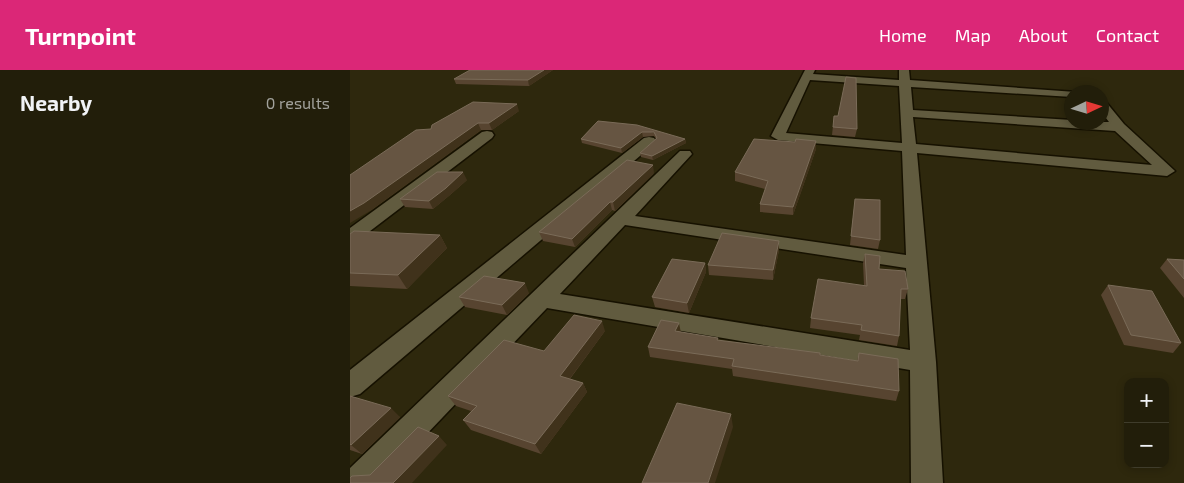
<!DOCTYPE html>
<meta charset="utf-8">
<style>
:root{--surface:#221e0a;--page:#2a2713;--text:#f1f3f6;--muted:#a2a29c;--line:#3f3c2b;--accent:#db2777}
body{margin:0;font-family:"Exo 2",sans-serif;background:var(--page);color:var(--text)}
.controls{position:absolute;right:15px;bottom:15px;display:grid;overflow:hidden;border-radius:10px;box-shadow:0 2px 8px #0003}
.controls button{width:45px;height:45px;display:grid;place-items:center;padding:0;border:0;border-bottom:1px solid var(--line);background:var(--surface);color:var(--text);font:25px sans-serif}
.compass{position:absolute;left:714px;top:15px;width:45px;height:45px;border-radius:50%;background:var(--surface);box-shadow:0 2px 8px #0003;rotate:86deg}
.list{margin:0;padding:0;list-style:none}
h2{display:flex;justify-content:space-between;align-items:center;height:65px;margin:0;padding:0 20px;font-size:21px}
h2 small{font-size:16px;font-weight:400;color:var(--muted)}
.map{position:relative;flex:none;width:834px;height:413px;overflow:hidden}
header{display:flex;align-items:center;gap:30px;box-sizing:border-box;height:70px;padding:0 25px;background:var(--accent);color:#fff}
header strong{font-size:24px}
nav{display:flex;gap:28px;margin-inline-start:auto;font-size:18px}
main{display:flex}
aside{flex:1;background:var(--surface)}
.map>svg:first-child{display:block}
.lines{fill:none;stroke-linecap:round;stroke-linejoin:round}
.minor-casing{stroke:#161100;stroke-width:3}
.minor{fill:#615b3f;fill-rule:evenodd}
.wall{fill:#574430}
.shaded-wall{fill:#40321b}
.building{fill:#665542;stroke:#7a6b58}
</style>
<header>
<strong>Turnpoint</strong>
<nav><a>Home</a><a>Map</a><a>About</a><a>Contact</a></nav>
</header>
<main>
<aside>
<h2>Nearby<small>0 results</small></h2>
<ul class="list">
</ul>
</aside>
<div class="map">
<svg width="834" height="413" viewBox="0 0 834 413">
<rect width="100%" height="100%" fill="#2e280d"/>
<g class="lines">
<!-- minor casing -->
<g class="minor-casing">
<path id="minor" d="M 455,0 L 465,0 L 463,4 L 549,10 L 549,0 L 559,0 L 560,10 L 726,22 L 722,22 L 722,27 L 561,17 L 563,40 L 722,50 L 722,52 L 759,52 L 752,43 L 752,31 L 756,32 L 774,54 L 825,101 L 817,106 L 567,83 L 586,292 L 593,413 L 561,413 L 560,300 L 197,238 L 30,413 L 0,413 L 0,398 L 330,81 L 340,81 L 342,84 L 285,146 L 556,185 L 552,81 L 428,70 L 421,66 ZM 460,10 L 549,16 L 552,73 L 436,63 ZM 563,47 L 765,61 L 802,95 L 566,74 ZM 275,155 L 556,198 L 560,280 L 210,224 Z
M 137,61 L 142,62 L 144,65 L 142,68 L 7,171 L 0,173 L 0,158 L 132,62 Z
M 299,67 L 304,68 L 306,71 L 304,74 L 10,324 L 0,327 L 0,300 L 294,68 Z"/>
</g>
<!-- minor -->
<use href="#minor" class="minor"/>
</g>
<!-- wall -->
<path class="wall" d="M 120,0 L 203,0 L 179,16 L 106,14 L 104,9 Z
M 169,41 L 142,60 L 131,60 L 20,141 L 81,59 Z
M 484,46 L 488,46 L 507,59 L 505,67 L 482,65 Z
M 248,51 L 335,69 L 336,73 L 303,90 L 291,87 L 290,83 L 306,69 L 304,66 L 293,67 L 272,83 L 232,73 L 231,69 Z
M 466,79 L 443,145 L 410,142 L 410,134 L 415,119 L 385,111 L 385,102 Z
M 304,103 L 265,141 L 262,140 L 225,177 L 193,171 L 189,162 Z
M 117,110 L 100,125 L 83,139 L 55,137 L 50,129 Z
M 505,129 L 530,170 L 528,179 L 500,175 Z
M 0,164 L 90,165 L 97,178 L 57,219 L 0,216 Z
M 429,180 L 423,210 L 359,205 L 358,195 Z
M 515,184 L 529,199 L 558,219 L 555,229 L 550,229 L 549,266 L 547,276 L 509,270 L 510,265 L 460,258 L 461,248 L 514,215 L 513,193 Z
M 817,189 L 834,190 L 834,228 L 810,198 Z
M 355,193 L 356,202 L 339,243 L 305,237 L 302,227 Z
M 758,215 L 831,273 L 823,283 L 774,275 L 751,225 Z
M 179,223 L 157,245 L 115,237 L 109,227 Z
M 255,261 L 220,309 L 233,313 L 237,322 L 191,384 L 121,360 L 113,350 L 121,341 L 106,336 L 98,326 L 194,281 Z
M 330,262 L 369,271 L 507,291 L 509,283 L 549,321 L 546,331 L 383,306 L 382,299 L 300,287 L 298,277 Z
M 0,326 L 50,347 L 12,384 L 0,380 Z"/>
<!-- shaded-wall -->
<path class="shaded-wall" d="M 194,0 L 203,0 L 179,16 L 178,10 Z
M 167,34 L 169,41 L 142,60 L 139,53 Z
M 128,53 L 131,60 L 20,141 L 0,153 L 0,141 Z
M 292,62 L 293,67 L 272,83 L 271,78 Z
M 335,69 L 336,73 L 303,90 L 302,86 Z
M 466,71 L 466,79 L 443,145 L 443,137 Z
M 303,95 L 304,103 L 265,141 L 263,132 Z
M 113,102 L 117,110 L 100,125 L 83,139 L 79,131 Z
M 260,132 L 262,140 L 225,177 L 222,169 Z
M 90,165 L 97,178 L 57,219 L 48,205 Z
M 429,171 L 429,180 L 423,210 L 423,200 Z
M 355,193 L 356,202 L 339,243 L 337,233 Z
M 175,213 L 179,223 L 157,245 L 152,235 Z
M 252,251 L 255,261 L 215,315 L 210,306 Z
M 329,253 L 331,263 L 325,261 Z
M 233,313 L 237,322 L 191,384 L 185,374 Z
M 41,338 L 50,347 L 12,384 L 1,375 Z
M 381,344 L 383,357 L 365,413 L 358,413 Z
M 89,366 L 97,375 L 62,413 L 43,413 Z"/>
<!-- building -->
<path class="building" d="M 120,0 L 194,0 L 178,10 L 104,9 Z
M 496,7 L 506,8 L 507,59 L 483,57 L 484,46 L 488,46 Z
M 123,32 L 167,34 L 139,53 L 128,53 L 14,133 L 0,141 L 0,105 L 66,60 L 81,59 L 82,55 Z
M 248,51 L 287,55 L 335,69 L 302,86 L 290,83 L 307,68 L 304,62 L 292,62 L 271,78 L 231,69 Z
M 404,69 L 445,72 L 446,69 L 466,71 L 443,137 L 410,134 L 418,111 L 385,102 Z
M 277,90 L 303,95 L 263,132 L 260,132 L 222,169 L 189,162 Z
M 87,102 L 113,102 L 96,118 L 79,131 L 50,129 Z
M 505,129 L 530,130 L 530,170 L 501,166 Z
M 4,161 L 90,165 L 48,205 L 0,203 L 0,164 Z
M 372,163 L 429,171 L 423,200 L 358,195 Z
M 515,184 L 530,186 L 529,199 L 555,201 L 558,219 L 551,219 L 549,266 L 511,260 L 512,255 L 461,248 L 468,209 L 517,216 Z
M 322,189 L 355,193 L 337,233 L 302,227 Z
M 817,189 L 834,190 L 834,209 Z
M 134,206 L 175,213 L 152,235 L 109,227 Z
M 758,215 L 802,221 L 831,273 L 781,265 Z
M 224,245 L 252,251 L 210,306 L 233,313 L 185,374 L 113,350 L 127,336 L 98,326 L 154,270 L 194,281 Z
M 311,250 L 329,253 L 325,261 L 368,268 L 367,270 L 470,283 L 470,285 L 508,291 L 509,283 L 548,289 L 549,321 L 382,296 L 384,289 L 298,277 Z
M 0,326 L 41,338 L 1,375 L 0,374 Z
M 327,333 L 381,344 L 358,413 L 292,413 Z
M 68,357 L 89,366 L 43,413 L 0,413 L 0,408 L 2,406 L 20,405 Z"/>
</svg>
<div class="controls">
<button>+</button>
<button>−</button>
</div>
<svg class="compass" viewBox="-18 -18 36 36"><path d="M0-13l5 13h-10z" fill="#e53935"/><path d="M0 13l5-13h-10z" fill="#a2a29c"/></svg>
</div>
</main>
